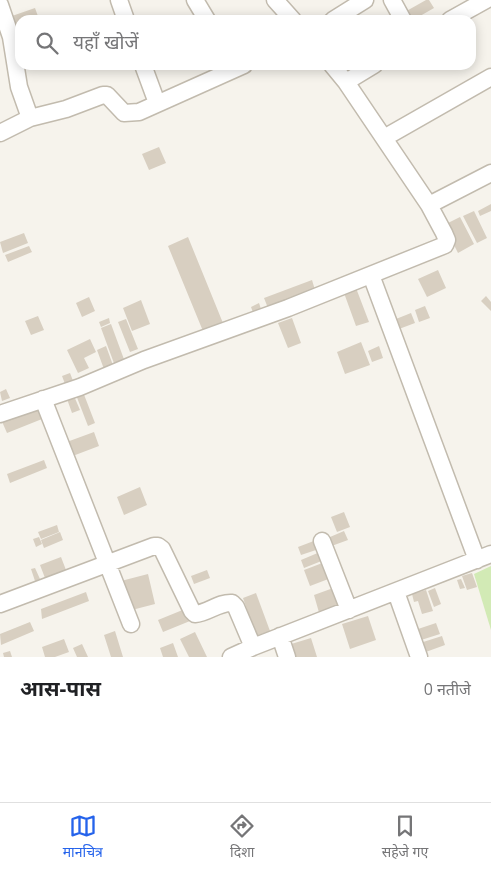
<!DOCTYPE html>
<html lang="hi">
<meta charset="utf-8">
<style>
:root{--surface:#fff;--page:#f6f6f6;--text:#202124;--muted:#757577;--line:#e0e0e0;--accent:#2563eb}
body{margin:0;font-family:"Open Sans","Noto Sans Devanagari",sans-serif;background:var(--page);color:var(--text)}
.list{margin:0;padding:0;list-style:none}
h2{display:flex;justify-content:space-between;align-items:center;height:65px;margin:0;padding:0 20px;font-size:21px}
h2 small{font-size:16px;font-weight:400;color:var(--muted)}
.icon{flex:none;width:28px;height:28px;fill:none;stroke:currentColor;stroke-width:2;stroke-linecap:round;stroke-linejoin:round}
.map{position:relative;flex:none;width:491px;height:657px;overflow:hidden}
.search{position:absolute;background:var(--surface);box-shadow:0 2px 12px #0003;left:15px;right:15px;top:15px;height:55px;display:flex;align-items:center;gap:12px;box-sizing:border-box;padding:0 18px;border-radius:15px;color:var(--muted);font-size:19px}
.sheet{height:145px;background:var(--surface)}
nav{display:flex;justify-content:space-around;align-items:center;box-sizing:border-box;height:70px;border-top:1px solid var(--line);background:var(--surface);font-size:14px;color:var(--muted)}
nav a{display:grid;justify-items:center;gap:2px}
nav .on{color:var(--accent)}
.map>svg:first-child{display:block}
.green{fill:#d2eab5}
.building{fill:#d8cfc1}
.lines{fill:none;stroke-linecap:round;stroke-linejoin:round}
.minor-casing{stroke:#c2bbae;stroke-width:19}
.minor{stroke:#fff;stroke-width:16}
</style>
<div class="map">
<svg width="491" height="657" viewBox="0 0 491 657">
<rect width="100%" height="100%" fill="#f6f3ec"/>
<!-- green -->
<path class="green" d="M 491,566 L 491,630 L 474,574 Z"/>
<!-- building -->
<path class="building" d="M 426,0 L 429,0 L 434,8 L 413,20 L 406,20 L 403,13 Z
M 35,8 L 39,19 L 20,20 L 20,25 L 15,27 L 12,16 Z
M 159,147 L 166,163 L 149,170 L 142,154 Z
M 491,204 L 491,211 L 480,216 L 478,211 Z
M 474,211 L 487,238 L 477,243 L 463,216 Z
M 460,217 L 474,244 L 458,253 L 444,225 Z
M 24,233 L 28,243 L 3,253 L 0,242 Z
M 188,237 L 225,328 L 205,336 L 168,246 Z
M 29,246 L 32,252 L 8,262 L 5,255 Z
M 438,270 L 446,288 L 427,297 L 418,279 Z
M 312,280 L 315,290 L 268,308 L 264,298 Z
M 356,288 L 369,322 L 356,326 L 344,293 Z
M 486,296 L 491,302 L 491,311 L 481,301 Z
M 89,297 L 95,311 L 82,317 L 76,303 Z
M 141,300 L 150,324 L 132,331 L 123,308 Z
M 259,303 L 263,315 L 255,318 L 251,307 Z
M 425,306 L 430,318 L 419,322 L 415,310 Z
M 411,313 L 415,323 L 399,329 L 396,319 Z
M 38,316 L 44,330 L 31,335 L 25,321 Z
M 109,318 L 110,323 L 101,327 L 99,322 Z
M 292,318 L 301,343 L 288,348 L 278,323 Z
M 126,319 L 138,349 L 130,352 L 118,322 Z
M 111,324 L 125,362 L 115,366 L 101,328 Z
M 90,339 L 96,352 L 84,358 L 89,368 L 78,373 L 67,350 Z
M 361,342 L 370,365 L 345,374 L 337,352 Z
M 106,346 L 114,368 L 105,372 L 97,350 Z
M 379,346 L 383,358 L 372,362 L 368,351 Z
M 70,373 L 75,386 L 67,389 L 62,376 Z
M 6,389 L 10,398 L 2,401 L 0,392 Z
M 83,392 L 95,423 L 88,426 L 76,395 Z
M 74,396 L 80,410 L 72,413 L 67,399 Z
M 36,403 L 42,419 L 7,433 L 0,417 Z
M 94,432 L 99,446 L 70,457 L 64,443 Z
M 44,460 L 47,468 L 10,483 L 7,474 Z
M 140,487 L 147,505 L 124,515 L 117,497 Z
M 344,512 L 350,527 L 337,532 L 331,517 Z
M 57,525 L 59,532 L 41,539 L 38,532 Z
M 344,531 L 348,540 L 326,548 L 323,540 Z
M 60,532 L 63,540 L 44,548 L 41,540 Z
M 39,537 L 42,544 L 36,547 L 33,539 Z
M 319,539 L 322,548 L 301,555 L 298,547 Z
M 320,552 L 324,560 L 304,568 L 301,560 Z
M 61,557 L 66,570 L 45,578 L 40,565 Z
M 325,562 L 331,578 L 310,586 L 304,570 Z
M 35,568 L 40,579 L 35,581 L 31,569 Z
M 207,570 L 210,578 L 194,584 L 191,576 Z
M 472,573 L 477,587 L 467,590 L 462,576 Z
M 148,574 L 155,604 L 128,611 L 121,581 Z
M 461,579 L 465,588 L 460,589 L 457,580 Z
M 336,587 L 343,608 L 320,616 L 314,595 Z
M 435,588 L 441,604 L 434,607 L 428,591 Z
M 426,590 L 433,611 L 422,614 L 418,601 L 414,602 L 412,594 Z
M 86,592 L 89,601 L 42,619 L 41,609 Z
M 256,593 L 270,631 L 256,636 L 243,598 Z
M 185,609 L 190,621 L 163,632 L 158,620 Z
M 368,616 L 376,640 L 350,649 L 342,624 Z
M 30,622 L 34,631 L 1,645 L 0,634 Z
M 436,623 L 440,634 L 418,641 L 415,630 Z
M 115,631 L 123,657 L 111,657 L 104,635 Z
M 195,632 L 207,657 L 189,657 L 180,639 Z
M 442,636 L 445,645 L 423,653 L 420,643 Z
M 311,638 L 317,657 L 292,657 L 288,645 Z
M 64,639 L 69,652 L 55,657 L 45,657 L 42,647 Z
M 173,643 L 178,657 L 163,657 L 160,648 Z
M 82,644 L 88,657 L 77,657 L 73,648 Z
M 10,651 L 12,657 L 4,657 L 3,653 Z"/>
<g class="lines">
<!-- minor casing -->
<g class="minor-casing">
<path id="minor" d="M 119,0 L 126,20
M 195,0 L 207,20
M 275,0 L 293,20
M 392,0 L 403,20
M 0,5 L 11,37 L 19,87 L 30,118
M 333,20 L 365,0
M 450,20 L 486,0
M 143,65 L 157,103
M 346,82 L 374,65
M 0,133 L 30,118 L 66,109 L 103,95 L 107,95 L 124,113 L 139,112 L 244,65
M 384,138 L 491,77
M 429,205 L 491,173
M 371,275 L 477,560
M 43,399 L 131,624
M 0,414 L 80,387 L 144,360 L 288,308 L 445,245 L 447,240 L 444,233 L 429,205 L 346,82 L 332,65
M 322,541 L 349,610
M 396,592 L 419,657
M 0,604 L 154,546 L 158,546 L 162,549 L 192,611 L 195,614 C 208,613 219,602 232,603 L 236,607 L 253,647
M 280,636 L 287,657
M 231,657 L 253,647 L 491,554"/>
</g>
<!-- minor -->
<use href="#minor" class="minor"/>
</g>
</svg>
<div class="search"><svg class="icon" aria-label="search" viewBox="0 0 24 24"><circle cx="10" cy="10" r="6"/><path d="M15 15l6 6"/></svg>यहाँ खोजें</div>
</div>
<section class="sheet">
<h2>आस-पास<small>0 नतीजे</small></h2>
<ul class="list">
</ul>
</section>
<nav>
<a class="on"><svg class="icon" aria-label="map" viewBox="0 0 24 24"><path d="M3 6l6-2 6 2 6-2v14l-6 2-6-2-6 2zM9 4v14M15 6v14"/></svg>मानचित्र</a>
<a><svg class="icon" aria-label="directions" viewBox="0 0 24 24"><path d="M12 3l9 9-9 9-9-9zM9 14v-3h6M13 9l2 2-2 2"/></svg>दिशा</a>
<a><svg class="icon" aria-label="saved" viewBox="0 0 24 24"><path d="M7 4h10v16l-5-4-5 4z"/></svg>सहेजे गए</a>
</nav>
